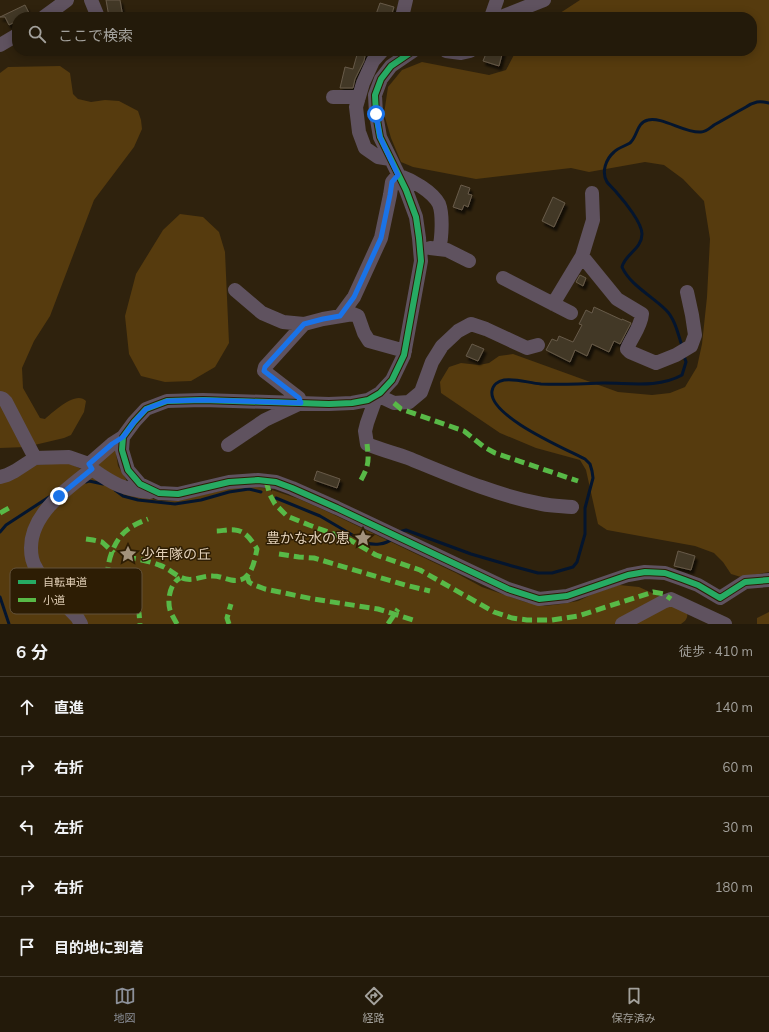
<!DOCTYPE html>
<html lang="ja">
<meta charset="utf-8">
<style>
:root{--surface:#231a0a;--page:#2b2313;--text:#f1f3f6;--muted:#a3a19c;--line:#40382b;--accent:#8c9099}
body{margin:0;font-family:Mulish,"Noto Sans JP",sans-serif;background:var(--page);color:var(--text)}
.stop{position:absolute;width:12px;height:12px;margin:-9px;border:3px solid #1a73e8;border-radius:50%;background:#fff}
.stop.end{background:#1a73e8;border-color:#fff;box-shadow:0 1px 4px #0008}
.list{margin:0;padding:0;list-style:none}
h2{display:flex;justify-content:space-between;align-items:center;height:52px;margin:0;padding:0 16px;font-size:17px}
h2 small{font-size:13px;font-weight:400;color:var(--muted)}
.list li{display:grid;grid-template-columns:26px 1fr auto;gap:12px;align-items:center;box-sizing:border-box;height:60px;padding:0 16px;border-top:1px solid var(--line)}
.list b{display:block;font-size:15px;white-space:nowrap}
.list em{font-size:13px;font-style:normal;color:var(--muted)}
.icon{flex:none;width:22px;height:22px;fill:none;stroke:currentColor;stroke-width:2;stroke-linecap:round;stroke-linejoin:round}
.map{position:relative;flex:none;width:769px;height:624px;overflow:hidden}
.search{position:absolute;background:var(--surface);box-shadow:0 2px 10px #0003;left:12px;right:12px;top:12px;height:44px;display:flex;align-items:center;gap:10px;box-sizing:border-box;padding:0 14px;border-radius:16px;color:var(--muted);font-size:15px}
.sheet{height:352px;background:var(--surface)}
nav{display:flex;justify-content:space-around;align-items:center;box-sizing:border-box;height:56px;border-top:1px solid var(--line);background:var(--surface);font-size:11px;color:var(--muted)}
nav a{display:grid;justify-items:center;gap:2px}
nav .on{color:var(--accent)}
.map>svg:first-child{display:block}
.green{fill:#563b0e}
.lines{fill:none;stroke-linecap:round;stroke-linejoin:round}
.stream{stroke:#04152e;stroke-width:3}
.building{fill:#433928;stroke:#675a48;filter:url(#shadow)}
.minor{stroke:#5f525f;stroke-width:14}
.quiet{stroke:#58b947;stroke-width:5;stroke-dasharray:10 5;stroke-linecap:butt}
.cycleway-casing{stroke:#2d1d04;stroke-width:8}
.cycleway{stroke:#26ab63;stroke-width:6}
.route{stroke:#1a73e8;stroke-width:5}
.labels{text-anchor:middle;stroke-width:3;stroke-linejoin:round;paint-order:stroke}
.poi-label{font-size:14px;fill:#e1cfb7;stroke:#2d1d04;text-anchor:end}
.key{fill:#2d1d04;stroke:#63523a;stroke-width:1}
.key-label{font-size:11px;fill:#e1cfb7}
</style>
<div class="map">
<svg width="769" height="624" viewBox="0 0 769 624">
<defs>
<filter id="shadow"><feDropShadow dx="2.5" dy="4" stdDeviation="1" flood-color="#0009"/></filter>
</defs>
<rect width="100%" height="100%" fill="#2f220d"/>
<!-- green -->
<path class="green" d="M 580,0 L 769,0 L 769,572 L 741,577 L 731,574 L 723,562 L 714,553 L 695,546 L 607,530 L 598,524 L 586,470 L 580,460 L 536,448 L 500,433 L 441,393 L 440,382 L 449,367 L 461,363 L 479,365 L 489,363 L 499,356 L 513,354 L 618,392 L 652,395 L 670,393 L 685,387 L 697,367 L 702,344 L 707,297 L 710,239 L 704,201 L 683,179 L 664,165 L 645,162 L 589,172 L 571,168 L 476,179 L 413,167 L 401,162 L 391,138 L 384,114 L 388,87 L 402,70 L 422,62 L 489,75 L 506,70 L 516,51 L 752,51 L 752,17 L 554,17 Z
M 60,66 L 70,73 L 73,94 L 78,99 L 91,102 L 105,100 L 119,101 L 138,111 L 141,120 L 142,129 L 134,147 L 94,200 L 50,316 L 34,341 L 22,368 L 23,388 L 40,418 L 45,419 C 53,412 76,390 86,401 L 84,412 L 71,435 L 64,438 L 26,447 L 0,448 L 0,73 L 8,67 Z
M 180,214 L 203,217 L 219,232 L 225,252 L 229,343 L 215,367 L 191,381 L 165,382 L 141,376 L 129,354 L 125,316 L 136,274 L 163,230 Z
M 115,447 L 118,466 L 126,479 L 126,481 L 124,484 L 95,463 Z
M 69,463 L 135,496 L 162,501 L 173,501 L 181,500 L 232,488 L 251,486 L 270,489 L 272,492 L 272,490 L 299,499 L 326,511 L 456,573 L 482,587 L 525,602 L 545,606 L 561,604 L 578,601 L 595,593 L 619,585 L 639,587 L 683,607 L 687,611 C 688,617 687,620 681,624 L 0,624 L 0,481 L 33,465 Z
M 769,612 L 769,624 L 757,624 L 757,618 Z"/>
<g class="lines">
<!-- stream -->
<path class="stream" d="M 682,346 C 678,334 675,319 666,310 C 652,296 630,285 622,267 C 625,254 642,249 642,234 C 642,223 625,202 617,193 C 614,189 610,186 607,182 C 601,172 606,159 614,152 C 618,148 625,146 630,143 C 638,136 636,123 648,120 C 661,116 687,134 701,132 C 706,132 710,128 714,125 C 725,119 735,113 746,107 C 749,105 753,103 757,102 C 761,101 765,102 769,103
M 86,482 L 89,481 L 103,484
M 115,490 L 123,496 L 138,500 L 175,504 L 201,500 L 229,492 L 249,489 L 261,492
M 276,498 L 320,516 L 366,543 C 374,545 385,545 392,539
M 0,532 L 6,525 L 49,497
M 399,532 L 406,530 L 471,554 L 512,566 L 538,573 L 552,573 L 573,567 L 577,562 L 585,534 L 585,508 L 593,478 L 592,471 L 590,464 L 585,459 C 566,449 488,416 492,391 C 493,385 498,381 504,380 C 515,378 529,383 541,384 C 562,385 583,384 605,383 C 630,383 659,388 682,375 L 686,362 L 684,356
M 0,597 L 9,624"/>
</g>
<!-- building -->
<path class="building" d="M 106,0 L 120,0 L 123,17 L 109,17 Z
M 380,3 L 394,7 L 391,17 L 375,17 Z
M 25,5 L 30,15 L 25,17 L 17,17 L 17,21 L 9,25 L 5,17 L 0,17 Z
M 358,51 L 366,51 L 364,61 L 355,79 L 353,88 L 340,88 L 345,67 L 353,69 Z
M 487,51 L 503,51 L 499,66 L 483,61 Z
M 461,185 L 470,188 L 468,194 L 472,195 L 468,207 L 464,205 L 462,210 L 453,207 Z
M 553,197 L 565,203 L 554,227 L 542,221 Z
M 580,275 L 586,278 L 583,286 L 576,282 Z
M 594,307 L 622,320 L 622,319 L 631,323 L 620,344 L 614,341 L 609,352 L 592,344 L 587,356 L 575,350 L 570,362 L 546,350 L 552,339 L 557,341 L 559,336 L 573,342 L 582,325 L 579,324 L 586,310 L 592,313 Z
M 472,344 L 484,349 L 478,361 L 466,356 Z
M 317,471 L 340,479 L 337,488 L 314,480 Z
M 678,551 L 695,556 L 691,570 L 674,566 Z"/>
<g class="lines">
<!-- minor -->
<path class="minor" d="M 91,0 L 98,17
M 44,17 L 67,0
M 402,17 L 406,0
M 491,17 L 497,0
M 501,17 L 544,0
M 0,45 L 17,35
M 382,51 L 373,61 L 363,83 L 356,107 L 359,132 L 365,148 L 378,157 L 390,159
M 413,51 L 391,66 L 381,79 L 375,95 L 376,114 L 380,137 L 406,190 L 416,217 L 419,238 L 421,261 L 404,355 L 392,380 L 380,393 L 368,400 L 352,403 L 329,404 L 203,400 L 167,401 L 146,409 L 134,422 L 123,437 L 122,450 L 128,470 L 140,484 L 159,493 L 178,494 L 229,482 L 258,480 L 276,482 L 292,488 L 337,508 L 508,589 L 539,599 L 567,596 L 628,575 L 645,572 L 665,573 L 682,579 L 698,585 L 720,598 L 745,582 L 769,580
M 446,51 L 461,53 L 470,51
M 333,97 L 359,97
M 430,248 L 447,250 L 469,261
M 582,256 L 617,299 L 642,314 C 641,327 631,338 627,349 L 630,352 L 656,363 L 676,355 L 691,346 L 695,335 L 692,315 L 687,292
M 503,278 L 571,313
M 235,290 L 262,313 L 283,322 L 304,324 L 323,319 L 353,314 L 358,316 L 364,333 L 369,341 L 405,351
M 553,304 L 582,256 L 593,220 L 592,193
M 340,316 L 354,297 L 381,238 L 390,195 L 392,182 L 398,175 C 412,180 432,191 439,204 C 443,214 442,238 439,249
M 377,395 L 367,423 L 365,431 L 367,444 C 381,450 395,453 408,458 C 452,476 495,495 542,504 C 552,506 562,506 572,507
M 377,395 L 394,403 L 409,402 L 421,392 L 432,362 L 442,346 L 458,331 L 471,324 L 486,329 L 527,348 L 538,345
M 0,398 L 3,399 L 6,402 L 35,458
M 228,445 L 265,420 L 301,403 L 299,398 L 264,371 L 265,367 L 304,324
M 92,469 C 113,484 124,490 150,492
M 0,477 L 7,475 L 15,471 L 35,458 L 69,457 L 89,464 L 112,444 L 123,437
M 81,624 L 77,617 C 63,602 46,587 36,568 C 32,562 31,556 31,548 C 31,513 68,488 92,469 L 89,464
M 622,624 L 663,602 L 671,599 L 725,624"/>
<!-- quiet -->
<path class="quiet" d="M 394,403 L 401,409 L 464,431 L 484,447 L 495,453 L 578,481
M 361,480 C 369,465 369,461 367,444
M 266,481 L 270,495 L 275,504 L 287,516 L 309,525 L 350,540 L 376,555 L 420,570 L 494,612 L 512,618 L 527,620 L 552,620 L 578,616 L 653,592 L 664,594 L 671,599
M 0,513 L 9,508
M 86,539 L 93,540 L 102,542 L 114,553
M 279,554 L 299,557 L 314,558 L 405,585 L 430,591
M 126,557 C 137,559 150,561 159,565 C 169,568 176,577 186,579 C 195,581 204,575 213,576 C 220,576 225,579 231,580 C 251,584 254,563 257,549 C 252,541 246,531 235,530 C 229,529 222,531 216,531
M 247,576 L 249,582 L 252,584 L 265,589 L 313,599 L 378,609 L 416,621
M 108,577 C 106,565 113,545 121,536 C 128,527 138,523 148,519
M 115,588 L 136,608 L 139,613 L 140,624
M 177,624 C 175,620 171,614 170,610 C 167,600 170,583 180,578
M 229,624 L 227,618 L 231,604
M 388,624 L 398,609"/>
<!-- cycleway casing -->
<g class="cycleway-casing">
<path id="cycleway" d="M 413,51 L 391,66 L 381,79 L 375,95 L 376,114 L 380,137 L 406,190 L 416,217 L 419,238 L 421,261 L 404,355 L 392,380 L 380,393 L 368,400 L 352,403 L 329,404 L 203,400 L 167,401 L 146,409 L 134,422 L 123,437 L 122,450 L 128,470 L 140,484 L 159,493 L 178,494 L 229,482 L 258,480 L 276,482 L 292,488 L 337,508 L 508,589 L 539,599 L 567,596 L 628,575 L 645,572 L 665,573 L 682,579 L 698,585 L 720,598 L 745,582 L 769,580"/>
</g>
<!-- cycleway -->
<use href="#cycleway" class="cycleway"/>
</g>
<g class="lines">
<!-- route -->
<path class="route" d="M 59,496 L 92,469 L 89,464 L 112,444 L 123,437 L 134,422 L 146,409 L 167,401 L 203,400 L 301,403 L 299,398 L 264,371 L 265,367 L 304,324 L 323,319 L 340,316 L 354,297 L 381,238 L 390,195 L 392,182 L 398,175 L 380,137 L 376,114"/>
</g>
<!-- icons -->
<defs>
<g id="sight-bare" transform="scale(1.38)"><path d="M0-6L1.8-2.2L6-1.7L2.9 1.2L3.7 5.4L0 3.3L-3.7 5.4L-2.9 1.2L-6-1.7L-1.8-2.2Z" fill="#a3927c" stroke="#2d1d04" stroke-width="2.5" paint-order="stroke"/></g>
</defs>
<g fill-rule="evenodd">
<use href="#sight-bare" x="363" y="538"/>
<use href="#sight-bare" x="128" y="554"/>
</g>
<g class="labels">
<!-- poi labels -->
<g class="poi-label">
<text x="350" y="543">豊かな水の恵</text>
<text x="141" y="559" text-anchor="start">少年隊の丘</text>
</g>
</g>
<!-- legend -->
<rect x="10" y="568" width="132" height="46" rx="6" class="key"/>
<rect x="18" y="580" width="18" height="4" fill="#26ab63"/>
<rect x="18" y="598" width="18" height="4" fill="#58b947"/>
<g class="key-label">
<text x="43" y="586">自転車道</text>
<text x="43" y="604">小道</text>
</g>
</svg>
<div class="stop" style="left:376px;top:114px"></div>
<div class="stop end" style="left:59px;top:496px"></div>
<div class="search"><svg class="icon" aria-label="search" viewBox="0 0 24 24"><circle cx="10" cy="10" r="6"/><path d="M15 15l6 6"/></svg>ここで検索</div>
</div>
<section class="sheet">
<h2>6 分<small>徒歩 · 410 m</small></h2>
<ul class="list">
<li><svg class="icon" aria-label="ahead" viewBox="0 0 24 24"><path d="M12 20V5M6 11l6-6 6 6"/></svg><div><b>直進</b></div><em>140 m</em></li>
<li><svg class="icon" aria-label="right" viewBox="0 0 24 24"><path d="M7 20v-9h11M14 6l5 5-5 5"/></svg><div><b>右折</b></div><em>60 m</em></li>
<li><svg class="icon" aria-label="left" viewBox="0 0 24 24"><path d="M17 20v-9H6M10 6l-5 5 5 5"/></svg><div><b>左折</b></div><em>30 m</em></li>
<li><svg class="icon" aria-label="right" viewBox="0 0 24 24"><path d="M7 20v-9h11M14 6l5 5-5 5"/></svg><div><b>右折</b></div><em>180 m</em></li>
<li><svg class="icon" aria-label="arrive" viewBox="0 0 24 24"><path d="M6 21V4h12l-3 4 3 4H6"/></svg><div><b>目的地に到着</b></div></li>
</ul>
</section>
<nav>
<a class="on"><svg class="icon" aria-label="map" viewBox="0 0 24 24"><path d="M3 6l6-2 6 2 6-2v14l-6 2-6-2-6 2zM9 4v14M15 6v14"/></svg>地図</a>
<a><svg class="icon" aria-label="directions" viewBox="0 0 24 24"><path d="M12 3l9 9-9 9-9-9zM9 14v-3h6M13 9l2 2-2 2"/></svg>経路</a>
<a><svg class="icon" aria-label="saved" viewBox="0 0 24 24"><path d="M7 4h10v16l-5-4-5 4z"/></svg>保存済み</a>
</nav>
